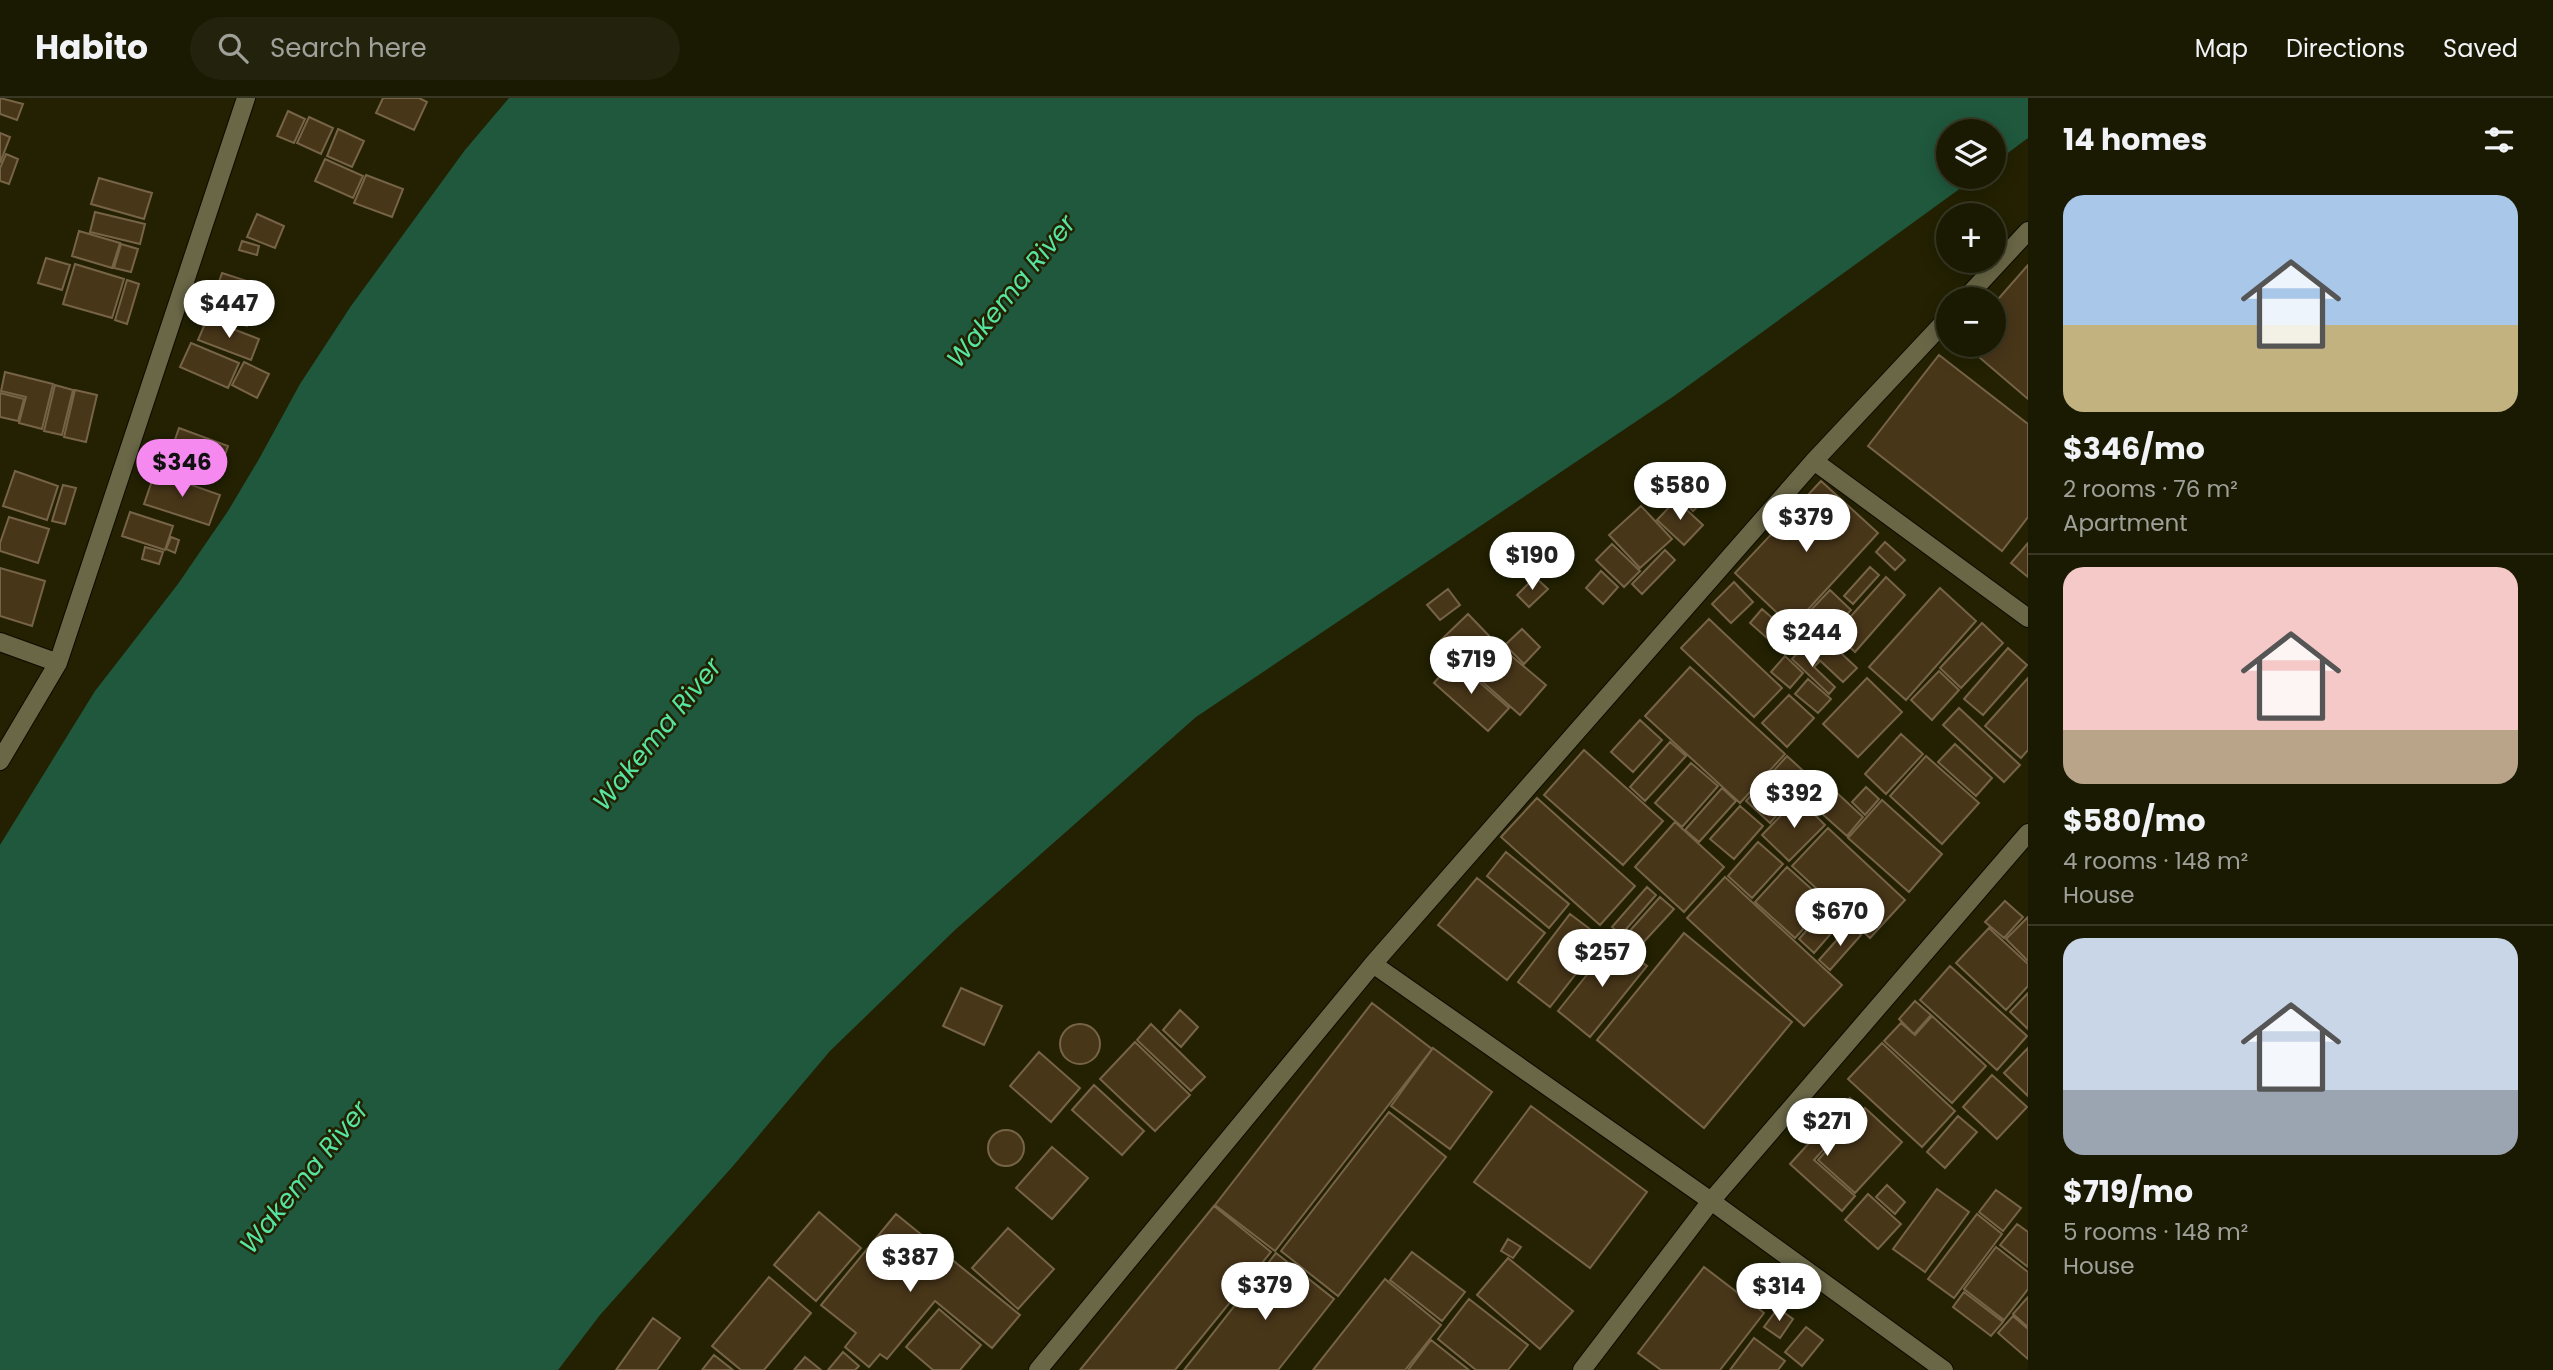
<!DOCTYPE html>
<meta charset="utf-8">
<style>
body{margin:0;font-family:Poppins,sans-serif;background:#23220c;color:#f1f3f6;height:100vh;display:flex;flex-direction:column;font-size:26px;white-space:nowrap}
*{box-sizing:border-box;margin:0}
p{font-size:23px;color:#9fa099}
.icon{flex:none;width:38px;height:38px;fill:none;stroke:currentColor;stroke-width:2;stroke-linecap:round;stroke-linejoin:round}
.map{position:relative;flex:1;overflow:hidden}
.details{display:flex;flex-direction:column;background:#1a1902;width:525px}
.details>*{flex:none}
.buttons{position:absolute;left:1936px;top:21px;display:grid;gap:14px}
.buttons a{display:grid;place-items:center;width:70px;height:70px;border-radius:50%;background:#1a1902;box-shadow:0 4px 18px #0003,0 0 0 2px #383824;font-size:35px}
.price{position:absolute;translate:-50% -60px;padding:0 16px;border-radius:24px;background:#fff;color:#222;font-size:23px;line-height:46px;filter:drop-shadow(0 2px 4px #0008)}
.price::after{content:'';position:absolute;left:50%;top:42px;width:21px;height:16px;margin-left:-10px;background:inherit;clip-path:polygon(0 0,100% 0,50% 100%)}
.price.selected{background:#f589ef;color:#111}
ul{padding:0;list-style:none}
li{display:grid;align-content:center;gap:14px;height:371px;padding:0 35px}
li+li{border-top:2px solid #383824}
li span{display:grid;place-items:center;height:217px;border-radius:21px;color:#555}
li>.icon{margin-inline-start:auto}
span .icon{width:126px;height:126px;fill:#fffc;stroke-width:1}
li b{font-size:30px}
h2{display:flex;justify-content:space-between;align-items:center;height:84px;padding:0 35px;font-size:30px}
header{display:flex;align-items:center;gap:42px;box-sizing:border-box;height:98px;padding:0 35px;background:#1a1902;border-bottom:2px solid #383824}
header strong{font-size:33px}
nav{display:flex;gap:38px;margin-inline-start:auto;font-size:24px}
.search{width:490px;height:63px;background:#23220c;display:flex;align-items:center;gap:18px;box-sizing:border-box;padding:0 24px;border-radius:38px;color:#9fa099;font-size:26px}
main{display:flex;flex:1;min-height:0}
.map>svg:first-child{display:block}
.water{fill:#1f583d}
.building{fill:#483619;stroke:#776447;stroke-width:2}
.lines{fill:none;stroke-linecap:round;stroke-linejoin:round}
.minor-casing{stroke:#0d0a00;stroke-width:20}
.minor{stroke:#696746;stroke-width:18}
.labels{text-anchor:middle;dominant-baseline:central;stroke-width:5;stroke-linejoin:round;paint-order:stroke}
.water-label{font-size:26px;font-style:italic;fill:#55e4a1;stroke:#232102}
</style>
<header>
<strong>Habito</strong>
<div class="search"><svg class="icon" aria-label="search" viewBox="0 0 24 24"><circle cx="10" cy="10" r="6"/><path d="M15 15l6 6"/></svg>Search here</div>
<nav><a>Map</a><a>Directions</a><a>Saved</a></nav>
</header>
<main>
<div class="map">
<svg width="2028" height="1272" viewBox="0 0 2028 1272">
<rect width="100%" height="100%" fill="#232102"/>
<path class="water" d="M509 0H2028V40L1993 66V33H1948V79H1976L1674 298 1196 619 956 831 830 953 733 1068 600 1217 558 1272H0V747L95 593 178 486 228 413 259 361 300 286 351 208 465 52Z"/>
<path class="building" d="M0 0 23 6 17 22 0 16Z
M383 0H419L427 4 414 32 376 15Z
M288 13 305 21 294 45 277 38Z
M309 19 333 30 321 56 297 45Z
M338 31 364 43 352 69 327 58Z
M0 35 10 39 0 65Z
M6 56 18 61 9 86 0 83V70Z
M325 61 363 78 353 100 315 83Z
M366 77 403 91 392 119 354 105Z
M99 80 152 95 144 121 91 106Z
M95 114 145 126 140 146 90 134Z
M257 116 284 128 275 150 247 139Z
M79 133 120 145 112 170 72 158Z
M242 143 259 148 257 157 239 152Z
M121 146 138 151 131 174 114 170Z
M46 160 70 167 62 192 38 185Z
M75 166 124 181 112 220 63 206Z
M2028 167V301L1965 247H1993V207Z
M222 175 259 187 247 228 208 216Z
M127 182 139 186 127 226 115 222Z
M207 221 259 241 251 262 198 242Z
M191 245 239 265 228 290 180 269Z
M1939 257 2028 326V419L2002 453 1868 348Z
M244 264 269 276 257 300 232 287Z
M5 274 53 286 42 331 19 325 26 299 1 293Z
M55 287 73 292 62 337 44 333Z
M75 292 97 297 86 344 64 339Z
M0 295 24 301 18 323 0 319Z
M179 330 228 348 217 380 168 362Z
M15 373 58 388 47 422 3 408Z
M155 374 220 397 209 427 144 406Z
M1821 383 1878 435 1792 529 1735 475Z
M1692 384 1707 400 1693 413 1678 398Z
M63 387 76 390 65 426 52 423Z
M1676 402 1703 427 1684 447 1657 422Z
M1641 408 1672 441 1640 470 1609 437Z
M130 414 173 428 165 452 122 438Z
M9 419 49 431 38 465 0 453V445Z
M171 439 179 442 175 455 166 451Z
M1885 444 1905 462 1895 472 1876 454Z
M2028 445V479L2011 465Z
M1612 446 1640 473 1624 489 1596 462Z
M145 449 163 454 159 466 142 461Z
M1665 452 1675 462 1642 496 1632 486Z
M1870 469 1879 477 1853 506 1844 498Z
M0 470 45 483 32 528 0 518Z
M1601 473 1618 489 1603 506 1586 490Z
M1535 479 1548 491 1529 509 1517 497Z
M1886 479 1905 497 1855 554 1835 536Z
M1734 484 1753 504 1731 525 1712 506Z
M1940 490 1976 523 1906 602 1869 569Z
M1448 491 1460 507 1440 522 1427 507Z
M1830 492 1851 512 1832 533 1810 513Z
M1762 511 1797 542 1784 555 1750 525Z
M1468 516 1495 544 1469 570 1441 542Z
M1806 518 1825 536 1813 549 1794 531Z
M1709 521 1782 590 1754 619 1681 550Z
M1982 525 2003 545 1961 590 1940 570Z
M1522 531 1540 549 1524 566 1505 547Z
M1827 542 1857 570 1843 584 1813 556Z
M1803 549 1819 564 1814 569 1835 589 1829 596 1792 561Z
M1502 550 1546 587 1520 617 1477 579Z
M2008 550 2027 567 1983 617 1964 601Z
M1785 558 1803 575 1790 590 1771 574Z
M1454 562 1509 610 1488 633 1434 585Z
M1690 569 1785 656 1740 705 1645 618Z
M1939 573 1959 592 1932 622 1911 602Z
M1867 580 1902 614 1858 659 1823 626Z
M2028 580V652L2021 660 1985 628Z
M1808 581 1831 601 1818 615 1795 596Z
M1789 597 1814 620 1787 649 1762 625Z
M1959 610 2020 667 2004 684 1943 627Z
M1640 622 1662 642 1633 674 1611 654Z
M1901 636 1923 656 1886 696 1865 676Z
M1670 644 1686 658 1645 703 1630 689Z
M1955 646 1992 680 1976 698 1938 664Z
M1584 652 1663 723 1623 767 1544 697Z
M1787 658 1810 679 1770 725 1746 703Z
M1926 658 1979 705 1942 746 1890 698Z
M1691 665 1718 688 1682 729 1655 705Z
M1866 689 1879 701 1865 717 1852 704Z
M1722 690 1736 703 1699 744 1685 732Z
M1837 695 1863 719 1847 738 1820 714Z
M1537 700 1635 788 1600 827 1501 739Z
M1798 700 1825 727 1789 763 1762 737Z
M1882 702 1942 756 1909 794 1848 740Z
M1740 708 1763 728 1734 761 1710 741Z
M1675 724 1724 769 1684 814 1635 769Z
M1828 730 1905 802 1870 840 1792 768Z
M1758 744 1783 766 1752 800 1728 778Z
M1506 754 1569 806 1549 830 1487 778Z
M1787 769 1827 805 1795 840 1755 804Z
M1725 779 1842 887 1804 928 1687 820Z
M1477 780 1545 835 1507 882 1438 827Z
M1647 789 1656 797 1621 837 1612 829Z
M1660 799 1674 811 1640 848 1627 836Z
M2005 803 2023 819 2004 840 1985 824Z
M1826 810 1841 824 1814 855 1799 841Z
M1570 816 1603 841 1550 909 1518 884Z
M2028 819V863L2006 841Z
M1850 827 1861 837 1830 872 1819 862Z
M1989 830 2028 866V888L2006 912 1956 865Z
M1684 835 1792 924 1704 1030 1597 942Z
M1614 843 1647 868 1590 939 1558 913Z
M1950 868 2027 938 1997 972 1920 902Z
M961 890 1002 908 984 947 943 928Z
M2028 895V931L2010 914Z
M1915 903 1931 917 1914 936 1899 921Z
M1372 905 1432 951 1275 1153 1215 1107Z
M1180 912 1198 929 1181 949 1163 932Z
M1932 918 1986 968 1952 1005 1884 943 1901 925 1915 937Z
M1060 946a20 20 0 1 1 40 0a20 20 0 1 1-40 0Z
M1151 926 1205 979 1191 993 1137 942Z
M1135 944 1190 997 1155 1033 1100 981Z
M1882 945 1955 1013 1922 1049 1848 981Z
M1433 950 1492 994 1450 1051 1391 1008Z
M2028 950V998L2004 975Z
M1039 954 1080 990 1051 1024 1010 988Z
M1992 977 2027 1009 1997 1041 1963 1009Z
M1094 987 1144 1033 1122 1057 1072 1012Z
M1850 1000 1861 1010 1814 1062 1855 1098 1842 1113 1790 1066Z
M1531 1008 1647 1094 1590 1170 1474 1084Z
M1865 1010 1902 1044 1855 1095 1818 1062Z
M1389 1014 1446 1059 1338 1198 1281 1153Z
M1958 1018 1977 1034 1945 1070 1927 1054Z
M988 1050a18 18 0 1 1 36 0a18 18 0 1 1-36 0Z
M1052 1049 1088 1080 1052 1121 1016 1090Z
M1887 1087 1905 1104 1895 1116 1876 1099Z
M1937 1091 1969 1114 1925 1174 1893 1151Z
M1996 1092 2021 1110 2003 1133 1979 1114Z
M1868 1096 1901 1126 1878 1151 1845 1122Z
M1214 1108 1271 1154 1175 1272H1080Z
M819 1114 861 1150 816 1203 774 1167Z
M896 1116 1020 1217 992 1250 935 1203 887 1261 880 1256 869 1269 845 1249 856 1235 821 1207Z
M1977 1116 2002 1136 1954 1200 1928 1181Z
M2017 1126 2028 1134V1169L2000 1147Z
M1008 1130 1054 1171 1018 1211 972 1170Z
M1508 1141 1521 1149 1513 1160 1501 1153Z
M1996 1149 2028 1174V1191L2004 1222 1964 1191Z
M1412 1154 1465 1194 1442 1223 1390 1182Z
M1276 1155 1334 1201 1278 1272H1184Z
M1508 1160 1573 1213 1540 1251 1477 1197Z
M1704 1169 1764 1215 1720 1272H1661L1638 1255Z
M769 1179 811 1215 764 1272H741L712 1248Z
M1385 1181 1441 1227 1405 1272H1313Z
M1964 1194 2003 1224 1991 1238 1953 1209Z
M2028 1199V1229L2013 1216Z
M1469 1201 1528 1247 1508 1272H1476L1438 1241Z
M1778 1210 1793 1221 1780 1240 1764 1229Z
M939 1211 981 1247 960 1272H933L906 1249Z
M2013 1218 2028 1231V1261L1998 1235Z
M653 1220 680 1240 657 1272H616Z
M1806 1229 1823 1242 1802 1268 1785 1254Z
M1754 1240 1785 1263 1778 1272H1730Z
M1431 1242 1469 1272H1408Z
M843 1254 859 1268 855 1272H828Z
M714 1257 733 1272H702Z
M805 1259 821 1272H794Z"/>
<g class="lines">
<defs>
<path id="minor" d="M1965 201 2028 133
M1814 363 2028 520
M0 544 58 565
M0 663 58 565 246 0
M1373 866 1711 1103 1944 1272
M1038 1272 1373 866 1814 363 1948 220
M1582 1272 1711 1103 2028 735"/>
</defs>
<use href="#minor" class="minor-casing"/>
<use href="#minor" class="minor"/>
</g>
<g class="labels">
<g class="water-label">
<text transform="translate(1011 193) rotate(-51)">Wakema River</text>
<text transform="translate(657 636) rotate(-51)">Wakema River</text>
<text transform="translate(304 1079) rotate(-51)">Wakema River</text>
</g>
</g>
</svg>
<div class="buttons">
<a><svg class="icon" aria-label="layers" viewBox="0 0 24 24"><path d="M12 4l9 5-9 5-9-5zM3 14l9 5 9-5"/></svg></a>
<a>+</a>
<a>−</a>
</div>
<b class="price" style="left:229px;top:242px">$447</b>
<b class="price selected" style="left:182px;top:401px">$346</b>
<b class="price" style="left:1680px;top:424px">$580</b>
<b class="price" style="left:1806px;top:456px">$379</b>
<b class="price" style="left:1532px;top:494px">$190</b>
<b class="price" style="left:1812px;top:571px">$244</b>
<b class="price" style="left:1471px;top:598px">$719</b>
<b class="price" style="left:1794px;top:732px">$392</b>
<b class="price" style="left:1840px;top:850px">$670</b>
<b class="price" style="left:1602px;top:891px">$257</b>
<b class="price" style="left:1827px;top:1060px">$271</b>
<b class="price" style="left:910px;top:1196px">$387</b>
<b class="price" style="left:1265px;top:1224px">$379</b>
<b class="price" style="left:1779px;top:1225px">$314</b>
</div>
<section class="details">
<h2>14 homes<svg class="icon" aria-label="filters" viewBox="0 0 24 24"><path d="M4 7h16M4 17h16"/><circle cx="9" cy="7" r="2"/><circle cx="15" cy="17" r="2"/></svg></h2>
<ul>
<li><span style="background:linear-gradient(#a9c7e8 60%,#c2b280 0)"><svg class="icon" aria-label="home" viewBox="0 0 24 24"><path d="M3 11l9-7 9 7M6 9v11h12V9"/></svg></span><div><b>$346/mo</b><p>2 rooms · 76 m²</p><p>Apartment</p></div></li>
<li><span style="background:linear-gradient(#f6c9c9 75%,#b9a48a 0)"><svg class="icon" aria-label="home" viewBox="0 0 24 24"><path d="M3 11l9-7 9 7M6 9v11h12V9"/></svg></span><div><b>$580/mo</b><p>4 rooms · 148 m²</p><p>House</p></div></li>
<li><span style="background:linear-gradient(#c9d6e8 70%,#9aa5b1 0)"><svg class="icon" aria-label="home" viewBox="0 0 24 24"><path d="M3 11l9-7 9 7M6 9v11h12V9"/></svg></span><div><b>$719/mo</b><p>5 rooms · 148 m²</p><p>House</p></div></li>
</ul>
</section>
</main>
